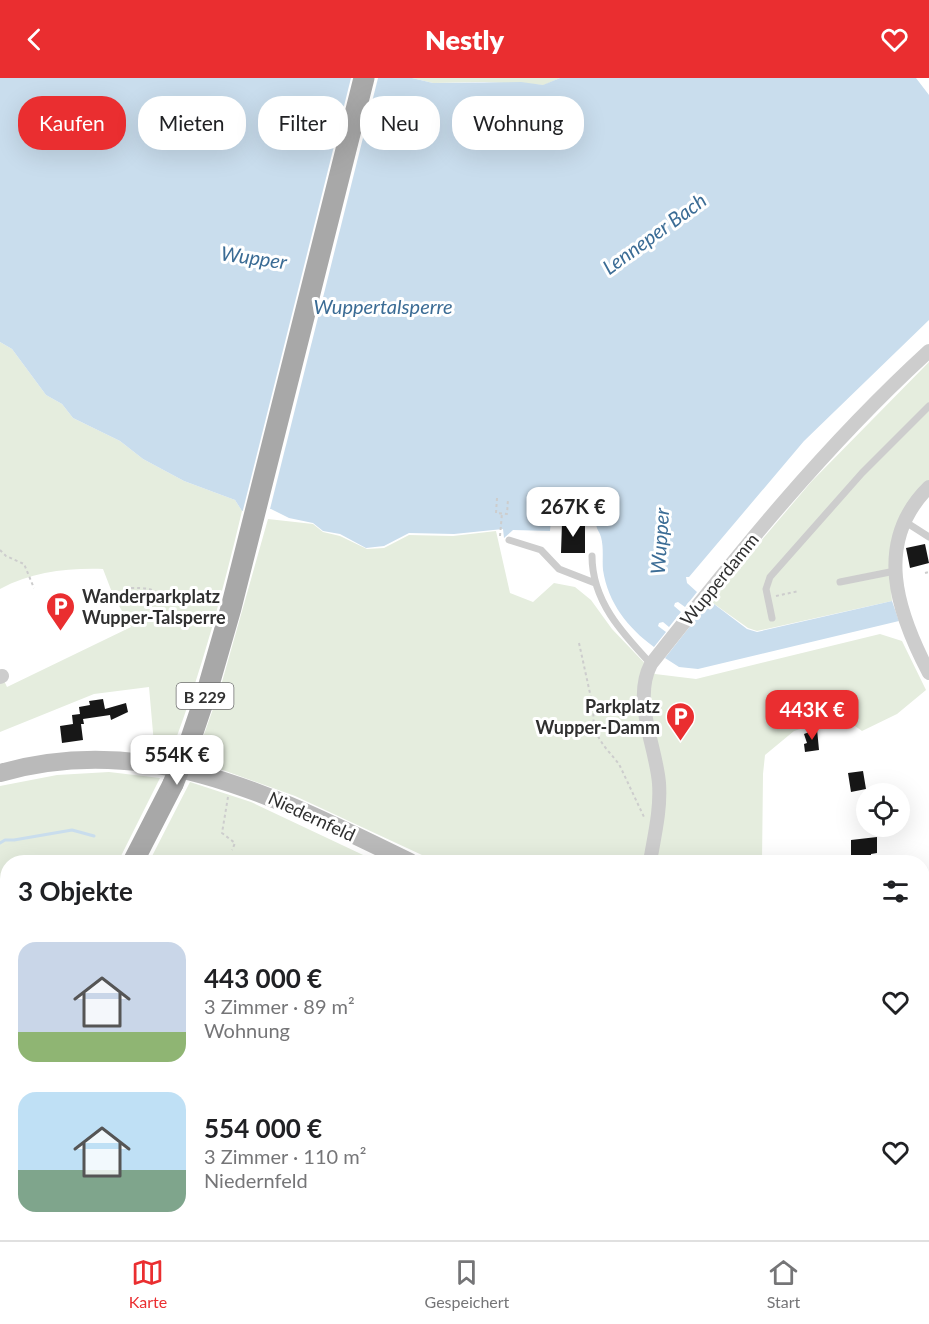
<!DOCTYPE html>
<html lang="de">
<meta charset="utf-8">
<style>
body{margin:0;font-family:Lato,sans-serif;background:#f2f2f2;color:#202124;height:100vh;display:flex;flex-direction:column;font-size:22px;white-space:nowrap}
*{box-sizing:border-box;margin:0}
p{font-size:20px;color:#757577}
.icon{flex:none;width:33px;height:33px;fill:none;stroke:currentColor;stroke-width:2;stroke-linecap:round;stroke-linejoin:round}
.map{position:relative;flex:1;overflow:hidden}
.sheet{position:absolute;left:0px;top:777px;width:930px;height:386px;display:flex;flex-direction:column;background:#fff;border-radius:24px 24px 0 0;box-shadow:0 6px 24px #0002}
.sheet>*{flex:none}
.banner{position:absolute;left:18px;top:18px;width:600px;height:54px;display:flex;gap:12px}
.buttons{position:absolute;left:856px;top:705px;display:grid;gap:12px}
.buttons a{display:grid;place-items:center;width:54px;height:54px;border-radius:50%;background:#fff;box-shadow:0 6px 24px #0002;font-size:30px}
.price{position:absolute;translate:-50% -51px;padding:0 14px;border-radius:12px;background:#fff;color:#222;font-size:20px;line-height:39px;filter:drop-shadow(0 2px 3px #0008)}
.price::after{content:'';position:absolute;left:50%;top:36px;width:18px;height:14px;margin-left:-9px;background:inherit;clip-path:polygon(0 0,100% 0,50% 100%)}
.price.on{background:#ea2e30;color:#fff}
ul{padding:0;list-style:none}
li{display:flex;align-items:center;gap:18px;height:150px;padding:0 18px}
li span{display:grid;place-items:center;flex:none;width:168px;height:120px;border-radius:18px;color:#555}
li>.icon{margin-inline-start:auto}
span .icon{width:72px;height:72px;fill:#fffc;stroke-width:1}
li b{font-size:26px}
h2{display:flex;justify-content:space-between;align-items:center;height:72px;padding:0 18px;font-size:26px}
.tag{padding:0 21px;border-radius:24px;background:#fff;box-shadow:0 6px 24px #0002;font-size:21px;line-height:54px}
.tag.on{background:#ea2e30;color:#fff}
header{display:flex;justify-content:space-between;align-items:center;height:78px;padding:0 18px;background:#ea2e30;color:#fff;font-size:27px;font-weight:800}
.tab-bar{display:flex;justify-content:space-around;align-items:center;height:84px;border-top:2px solid #e0e0e0;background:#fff;font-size:16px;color:#757577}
.tab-bar a{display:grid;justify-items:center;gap:3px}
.tab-bar .on{color:#ea2e30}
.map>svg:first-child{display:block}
.green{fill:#e5edde}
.water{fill:#c9dded}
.pier{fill:#fff}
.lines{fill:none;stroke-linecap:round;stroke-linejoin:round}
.stream{stroke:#c9dded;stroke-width:3}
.building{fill:#171717}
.path{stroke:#cdcdcd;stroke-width:2;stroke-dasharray:3 3;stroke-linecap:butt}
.lane{stroke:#cdcdcd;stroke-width:7}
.street{stroke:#cdcdcd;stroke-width:14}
.secondary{stroke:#bababa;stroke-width:18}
.primary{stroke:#a8a8a8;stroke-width:21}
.primary-bridge{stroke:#a8a8a8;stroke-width:21}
.labels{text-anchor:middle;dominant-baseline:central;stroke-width:6;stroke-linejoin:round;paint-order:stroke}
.shield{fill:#fff;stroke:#6e6e6e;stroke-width:1.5}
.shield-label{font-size:16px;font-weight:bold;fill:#303030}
.street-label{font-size:18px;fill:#303030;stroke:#fff}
.poi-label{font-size:18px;font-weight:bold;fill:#303030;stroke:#fff;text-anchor:start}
.water-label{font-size:20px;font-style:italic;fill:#3b6c95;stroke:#fff}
</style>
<header><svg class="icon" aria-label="back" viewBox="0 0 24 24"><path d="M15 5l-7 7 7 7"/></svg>Nestly<svg class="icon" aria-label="heart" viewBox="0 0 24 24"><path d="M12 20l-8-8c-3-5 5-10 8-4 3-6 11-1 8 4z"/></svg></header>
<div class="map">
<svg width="929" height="1162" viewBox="0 0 929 1162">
<rect width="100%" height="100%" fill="#fff"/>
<path class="green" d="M412 0H560L544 7 483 4 433 5Z
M0 264 12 271 46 317 62 326 73 340 120 363 143 381 184 403 235 422 242 433C223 513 202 592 173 669L154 666 149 609 94 616 0 654V594L7 609 131 549 113 517 103 491C66 490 32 494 0 511Z
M929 284V404L895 455 889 486 892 523 757 553 748 550 710 523 811 404Z
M268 441 313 446 323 454 340 458 367 471 384 470 409 457 453 458 496 453 510 515 533 524 554 505 575 509 591 522 612 551 655 596 696 601 880 556 902 563 926 612 897 636 862 653 844 640H834L794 653 765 677 763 696 762 784H437L295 718 195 682 220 611Z
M109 694 160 700 118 784H8L7 926 0 932V708L57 697Z
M190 704 251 724 378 784H149Z
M7 975V1072L0 1066V982Z
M275 1155H402L414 1162H286Z
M410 1155H550L549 1158 551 1155H789L787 1162H422Z"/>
<path class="water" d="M0 0H412L433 5 521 4 543 7 560 0H916L929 17V242L804 363 689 499H686L687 505 697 514 685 529 678 524 675 525 674 528 681 534 669 549 663 544 659 545 658 548 666 554 654 569C628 550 608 525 603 492 602 482 604 470 601 459 599 452 596 452 596 443L562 444 561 442H551L550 453 513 452 504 460 503 451 454 456 409 455 384 468 366 470 340 456 323 453 313 445 289 440 271 431 242 433 235 422 184 403 143 381 120 363 73 340 62 326 46 317 12 271 0 264Z
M710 523 747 551 757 554 892 523 899 543 698 591 679 589 665 580Z"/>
<path class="pier" d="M351 0H378L269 435 242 436Z"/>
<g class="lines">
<path class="stream" d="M0 765 5 762H14L72 752 94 758
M922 1109 929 1115
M922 1137 929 1132
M890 1162 899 1155"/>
</g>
<path class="building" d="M562 445H585V475H561Z
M925 466 929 485 910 490 906 470Z
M103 621 105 631 126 625 128 634 111 642 110 637 83 641 84 646H81L83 662 62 665 60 648 73 646 72 637 80 636 79 629 90 627 89 623Z
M817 651 819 672 805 674 804 666 807 665 804 656Z
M863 693 866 711 851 714 848 695Z
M877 759V775L871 776V784L851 783V762Z"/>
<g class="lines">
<path class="path" d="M497 420 496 435 507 436 508 421
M500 458 502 435
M0 472 6 478 24 486 34 510
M925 495 929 494
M131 510C156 509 165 514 156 539
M776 518 799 513
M579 565 593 629 594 652 604 668 619 686 644 739
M228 719 222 755 235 765 232 772
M640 1162 643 1155"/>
<path class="lane" d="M904 443 929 459
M509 462 541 472 559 491 595 505
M592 478C592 523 622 555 651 586
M840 504 895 493
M772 540 766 511 770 499 862 395 929 328
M922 1020 929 1022"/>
<path class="street" d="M929 409C873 464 897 534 929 595
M0 599 2 598
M650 784C654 759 661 732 659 705 656 668 632 622 651 586 738 476 825 368 929 273
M0 1071 8 1077
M77 1155 102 1162
M794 1162 796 1155
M806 1162 812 1155"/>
<path class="secondary" d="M0 695C150 652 278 720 410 784
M922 866 929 861"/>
<path class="primary" d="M188 669 208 610 231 530 364 0
M133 784 173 706
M0 951 8 943"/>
<path class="primary-bridge" d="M173 706 188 669"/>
</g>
<defs>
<symbol id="parking-pin" viewBox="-11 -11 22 30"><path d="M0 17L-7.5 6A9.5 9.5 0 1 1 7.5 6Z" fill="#ea2e30" stroke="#fff"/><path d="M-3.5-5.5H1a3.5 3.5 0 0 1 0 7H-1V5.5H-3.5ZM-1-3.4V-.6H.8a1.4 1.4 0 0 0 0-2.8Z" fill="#fff"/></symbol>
</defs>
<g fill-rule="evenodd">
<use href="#parking-pin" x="44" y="512" width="33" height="45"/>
<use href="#parking-pin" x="664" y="622" width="33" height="45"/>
</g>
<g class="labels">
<rect class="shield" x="176.5" y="605" width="57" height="26" rx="4.5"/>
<g class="shield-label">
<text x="205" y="618">B 229</text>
</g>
<g class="street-label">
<text transform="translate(719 501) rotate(-51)">Wupperdamm</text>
<text transform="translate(312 738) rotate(25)">Niedernfeld</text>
</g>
<g class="poi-label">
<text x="82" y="518">Wanderparkplatz<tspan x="82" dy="21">Wupper-Talsperre</tspan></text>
<text x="660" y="628" text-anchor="end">Parkplatz<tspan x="660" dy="21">Wupper-Damm</tspan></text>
</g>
<g class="water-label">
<text transform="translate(654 155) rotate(-36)">Lenneper Bach</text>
<text transform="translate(254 179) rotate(8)">Wupper</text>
<text x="383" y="228">Wuppertalsperre</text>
<text transform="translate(659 463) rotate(-86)">Wupper</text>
</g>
</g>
</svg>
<div class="buttons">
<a><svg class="icon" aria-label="locate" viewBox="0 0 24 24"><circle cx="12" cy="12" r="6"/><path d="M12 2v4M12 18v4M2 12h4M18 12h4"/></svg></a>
</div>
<b class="price" style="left:573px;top:460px">267K €</b>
<b class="price on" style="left:812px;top:663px">443K €</b>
<b class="price" style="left:177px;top:708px">554K €</b>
<div class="banner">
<a class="tag on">Kaufen</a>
<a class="tag">Mieten</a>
<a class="tag">Filter</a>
<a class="tag">Neu</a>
<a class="tag">Wohnung</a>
</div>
<section class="sheet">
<h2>3 Objekte<svg class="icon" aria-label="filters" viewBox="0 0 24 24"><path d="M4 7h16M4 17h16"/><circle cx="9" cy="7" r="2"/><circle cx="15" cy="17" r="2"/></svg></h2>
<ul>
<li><span style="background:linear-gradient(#c9d6e8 75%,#8fb573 0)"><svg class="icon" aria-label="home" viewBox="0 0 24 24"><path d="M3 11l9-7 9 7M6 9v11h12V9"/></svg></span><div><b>443 000 €</b><p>3 Zimmer · 89 m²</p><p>Wohnung</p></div><svg class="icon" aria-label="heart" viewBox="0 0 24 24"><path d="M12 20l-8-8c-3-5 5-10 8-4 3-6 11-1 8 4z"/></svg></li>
<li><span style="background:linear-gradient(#bfe0f5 65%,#7fa58c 0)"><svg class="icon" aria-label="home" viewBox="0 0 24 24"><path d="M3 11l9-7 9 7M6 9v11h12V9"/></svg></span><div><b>554 000 €</b><p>3 Zimmer · 110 m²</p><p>Niedernfeld</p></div><svg class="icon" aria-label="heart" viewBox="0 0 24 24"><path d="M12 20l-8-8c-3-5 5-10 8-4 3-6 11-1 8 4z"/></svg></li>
</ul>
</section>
</div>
<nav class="tab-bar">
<a class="on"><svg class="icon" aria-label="map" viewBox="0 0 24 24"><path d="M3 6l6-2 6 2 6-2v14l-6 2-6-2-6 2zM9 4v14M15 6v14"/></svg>Karte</a>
<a><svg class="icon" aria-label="saved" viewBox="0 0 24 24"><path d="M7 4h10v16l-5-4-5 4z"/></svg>Gespeichert</a>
<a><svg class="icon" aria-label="home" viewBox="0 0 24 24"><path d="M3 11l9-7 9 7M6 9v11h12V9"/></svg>Start</a>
</nav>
